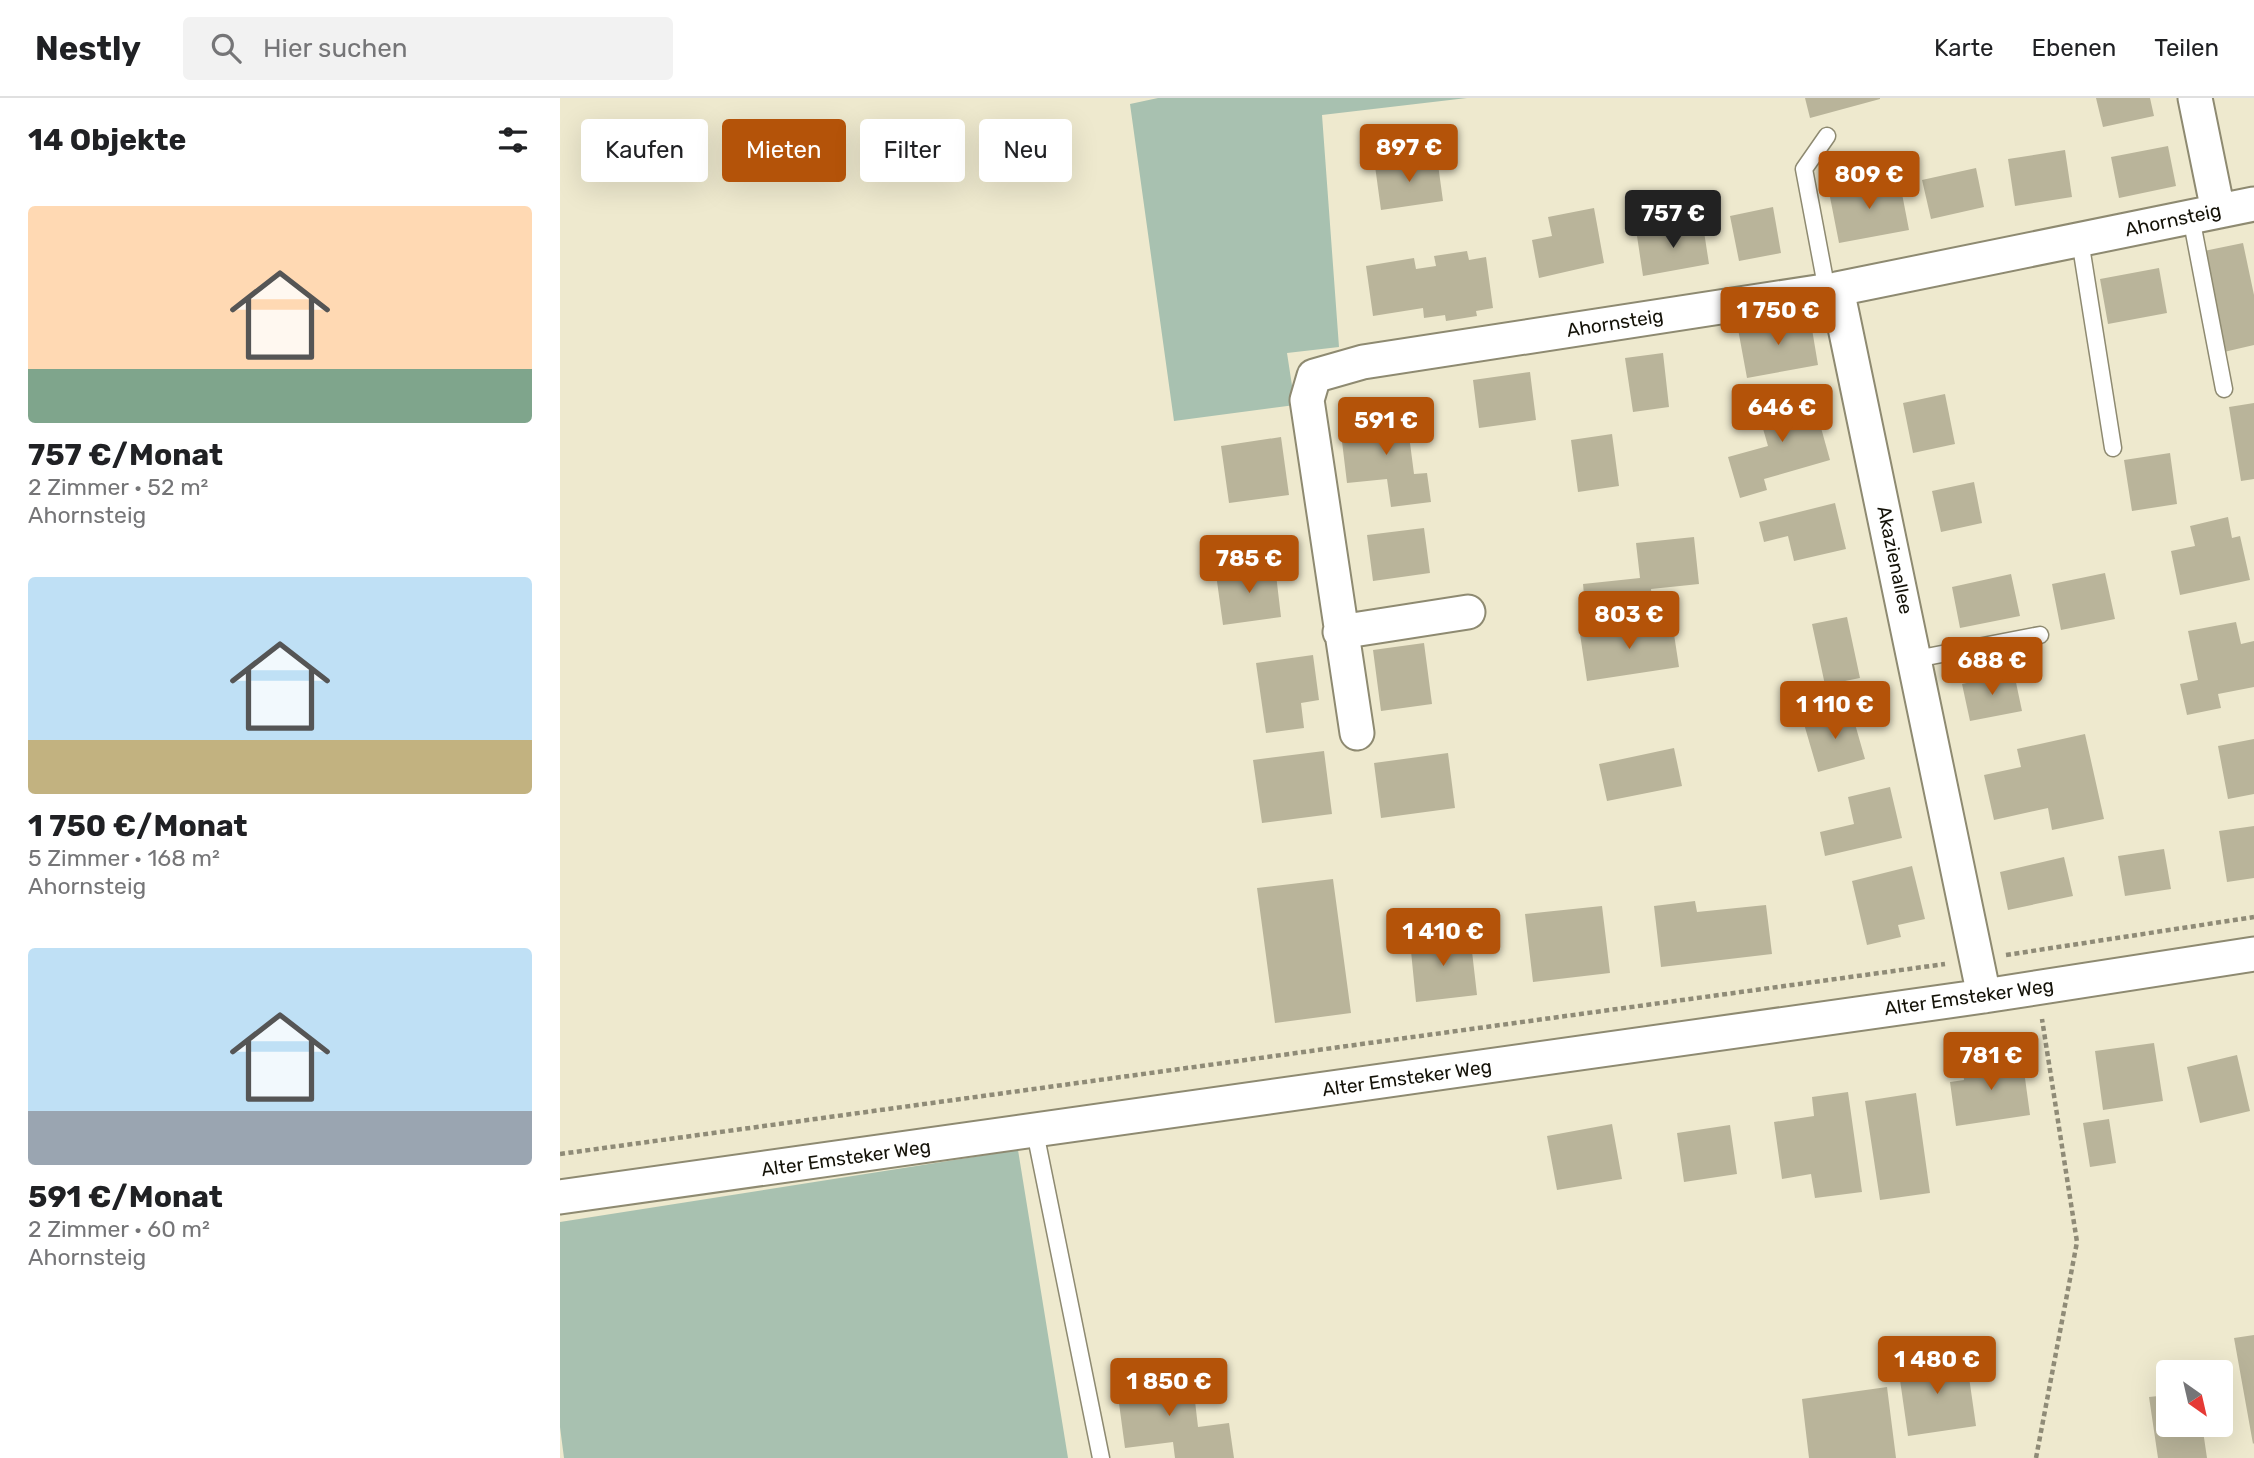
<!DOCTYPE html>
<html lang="de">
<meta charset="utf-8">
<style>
body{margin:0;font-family:Rubik,sans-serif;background:#f2f2f2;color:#202124;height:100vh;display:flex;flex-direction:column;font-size:26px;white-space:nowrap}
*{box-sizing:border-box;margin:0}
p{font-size:23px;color:#757577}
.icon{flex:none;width:38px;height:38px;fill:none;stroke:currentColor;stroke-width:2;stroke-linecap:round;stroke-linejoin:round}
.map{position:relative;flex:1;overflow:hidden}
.panel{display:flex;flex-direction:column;background:#fff;width:560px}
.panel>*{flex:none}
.hud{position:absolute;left:21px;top:21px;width:665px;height:63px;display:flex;gap:14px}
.needle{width:46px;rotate:146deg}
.fabs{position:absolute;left:1596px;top:1262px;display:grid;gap:14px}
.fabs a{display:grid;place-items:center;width:77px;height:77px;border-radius:7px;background:#fff;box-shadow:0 7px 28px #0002;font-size:35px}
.price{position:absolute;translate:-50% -60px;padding:0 16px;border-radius:7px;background:#b45309;color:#fff;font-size:23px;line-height:46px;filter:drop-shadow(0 2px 4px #0008)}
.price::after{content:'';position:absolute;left:50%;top:42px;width:21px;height:16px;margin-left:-10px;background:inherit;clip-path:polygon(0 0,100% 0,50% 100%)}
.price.on{background:#222;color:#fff}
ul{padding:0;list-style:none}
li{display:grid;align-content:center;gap:14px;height:371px;padding:0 28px}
li span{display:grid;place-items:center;height:217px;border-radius:7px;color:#555}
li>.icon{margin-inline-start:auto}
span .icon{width:126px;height:126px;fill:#fffc;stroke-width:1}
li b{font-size:30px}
h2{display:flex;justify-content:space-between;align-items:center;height:84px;padding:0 28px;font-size:30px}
.chip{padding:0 24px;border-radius:7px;background:#fff;box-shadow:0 7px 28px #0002;font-size:24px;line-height:63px}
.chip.on{background:#b45309;color:#fff}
header{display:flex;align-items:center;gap:42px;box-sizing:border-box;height:98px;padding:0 35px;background:#fff;border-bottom:2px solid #e0e0e0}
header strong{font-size:33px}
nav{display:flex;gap:38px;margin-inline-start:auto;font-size:24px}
.search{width:490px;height:63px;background:#f2f2f2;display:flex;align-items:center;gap:18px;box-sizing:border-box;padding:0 24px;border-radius:7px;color:#757577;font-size:26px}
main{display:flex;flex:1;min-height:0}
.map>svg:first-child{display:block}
.green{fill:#a8c1b0}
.building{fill:#b9b49a}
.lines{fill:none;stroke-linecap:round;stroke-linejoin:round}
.lane-casing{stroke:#8e8a71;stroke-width:19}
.street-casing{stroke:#8e8a71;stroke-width:37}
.path{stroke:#8f8b77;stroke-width:4.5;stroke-dasharray:5 3.5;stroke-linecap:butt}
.lane{stroke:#fff;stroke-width:16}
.street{stroke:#fff;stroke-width:33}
.labels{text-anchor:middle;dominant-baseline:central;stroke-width:7;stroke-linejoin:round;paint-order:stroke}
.street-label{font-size:19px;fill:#141208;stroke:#fff}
</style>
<header>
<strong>Nestly</strong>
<div class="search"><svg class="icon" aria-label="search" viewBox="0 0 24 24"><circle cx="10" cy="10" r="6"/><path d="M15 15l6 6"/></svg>Hier suchen</div>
<nav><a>Karte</a><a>Ebenen</a><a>Teilen</a></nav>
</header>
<main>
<section class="panel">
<h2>14 Objekte<svg class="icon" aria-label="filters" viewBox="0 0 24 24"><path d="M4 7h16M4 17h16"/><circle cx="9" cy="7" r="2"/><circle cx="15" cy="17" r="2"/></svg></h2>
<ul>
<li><span style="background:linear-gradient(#ffd9b3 75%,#7fa58c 0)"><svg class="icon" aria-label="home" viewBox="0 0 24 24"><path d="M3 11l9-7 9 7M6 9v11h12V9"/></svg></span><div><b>757 €/Monat</b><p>2 Zimmer · 52 m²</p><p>Ahornsteig</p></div></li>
<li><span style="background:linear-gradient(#bfe0f5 75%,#c2b280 0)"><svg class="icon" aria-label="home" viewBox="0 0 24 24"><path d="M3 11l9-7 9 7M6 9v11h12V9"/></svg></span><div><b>1 750 €/Monat</b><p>5 Zimmer · 168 m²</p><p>Ahornsteig</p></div></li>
<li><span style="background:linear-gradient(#bfe0f5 75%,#9aa5b1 0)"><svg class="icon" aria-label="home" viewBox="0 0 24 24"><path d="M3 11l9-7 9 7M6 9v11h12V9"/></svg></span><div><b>591 €/Monat</b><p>2 Zimmer · 60 m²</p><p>Ahornsteig</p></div></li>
</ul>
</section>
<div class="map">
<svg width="1694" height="1360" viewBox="0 0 1694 1360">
<rect width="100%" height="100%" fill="#eee9ce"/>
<path class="green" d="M598 0H907L762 17 779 249 727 255 735 307 614 323 570 6Z
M458 1052 508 1360H4L0 1329V1124Z"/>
<path class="building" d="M1245 0H1320V1L1250 20Z
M1536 0H1590L1594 18 1543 29Z
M1608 48 1616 88 1559 100 1551 59Z
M1505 52 1512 99 1455 108 1448 61Z
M877 59 883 103 821 112 815 68Z
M1416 70 1424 109 1371 121 1362 82Z
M1339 80 1349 132 1279 145 1269 94Z
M1213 109 1221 155 1179 163 1170 118Z
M1034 110 1044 165 979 180 972 142 992 138 988 119Z
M1143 127 1149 166 1083 178 1077 138Z
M1683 145 1694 197V247L1664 254 1644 153Z
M907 153 909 162 926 159 933 210 916 213 917 218 886 223 885 217 864 220 863 210 813 218 806 168 854 160 856 171 876 168 874 158Z
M1599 170 1607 215 1548 226 1540 181Z
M1250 219 1258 267 1187 280 1178 231Z
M1103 255 1109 309 1073 314 1065 260Z
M970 274 976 322 919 330 913 282Z
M1251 294 1270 362 1204 381 1207 392 1180 400 1168 359 1208 348 1197 310Z
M1385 296 1395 346 1353 355 1343 305Z
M1694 305V381L1681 383 1669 309Z
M861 316 864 343 850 345 854 376 867 375 871 404 831 409 827 381 787 385 780 327Z
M1052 336 1059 388 1018 394 1011 342Z
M721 339 729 397 669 405 661 348Z
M1610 355 1617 406 1572 413 1564 362Z
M1414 384 1422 425 1381 434 1372 393Z
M1275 405 1286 451 1234 463 1228 438 1204 444 1199 424Z
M1668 419 1672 440 1680 438 1690 482 1620 497 1611 453 1635 448 1630 428Z
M864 430 870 475 813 483 807 437Z
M1134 439 1139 486 1091 491 1093 512 1026 519 1023 486 1080 480 1076 445Z
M715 468 721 519 663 527 656 476Z
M1545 475 1555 521 1501 532 1492 486Z
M1451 476 1460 518 1400 530 1392 489Z
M1287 519 1300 580 1265 587 1252 526Z
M1112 523 1119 569 1027 583 1020 536Z
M1676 524 1681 546 1694 543V589L1658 596 1661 610 1627 617 1620 586 1638 582 1628 533Z
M864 545 872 606 821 613 813 552Z
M753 557 759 602 741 605 744 630 706 635 696 565Z
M1454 575 1462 613 1410 623 1402 586Z
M1291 612 1305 661 1258 674 1244 626Z
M1525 636 1544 721 1492 732 1488 710 1434 722 1424 677 1461 669 1457 651Z
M1694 641V696L1668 701 1658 648Z
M1114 650 1122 688 1047 703 1039 666Z
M764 653 772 716 702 725 693 662Z
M888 655 895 710 821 720 814 665Z
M1330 689 1342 740 1265 758 1260 734 1294 726 1288 699Z
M1694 728V780L1667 784 1659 733Z
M1604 751 1611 791 1565 798 1558 758Z
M1504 759 1513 798 1448 812 1440 774Z
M1352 768 1365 821 1338 827 1341 839 1307 847 1292 783Z
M773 781 791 915 715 925 697 790Z
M1135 803 1137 814 1206 807 1212 856 1101 869 1094 808Z
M1042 808 1050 875 973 884 965 816Z
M910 836 917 897 856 904 850 843Z
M1594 945 1603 1003 1543 1012 1535 953Z
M1677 957 1690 1013 1640 1025 1627 969Z
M1462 958 1470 1017 1396 1028 1390 984 1404 982 1402 966Z
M1288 994 1302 1094 1255 1100 1251 1076 1222 1081 1214 1024 1254 1018 1252 999Z
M1356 995 1370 1095 1320 1102 1305 1003Z
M1549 1021 1556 1065 1530 1069 1523 1025Z
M1052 1026 1062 1081 997 1092 987 1038Z
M1170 1027 1177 1076 1124 1084 1117 1035Z
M1694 1237V1345L1693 1346 1674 1240Z
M1406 1258 1416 1328 1348 1338 1338 1268Z
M632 1277 638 1329 669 1325 674 1360H615L613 1344 565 1350 556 1283Z
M1327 1289 1336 1360H1249L1242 1301Z
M1608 1297V1326H1642L1647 1360H1598L1589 1299Z"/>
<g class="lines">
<defs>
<path id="lane" d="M1267 38 1244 71 1267 193
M1631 119 1664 291
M1520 142 1553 350
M1356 561 1480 537
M475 1034 541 1360"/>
<path id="street" d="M1635 0 1658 113
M1277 191 1424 898
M780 534 908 514
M797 635 747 302 754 278 803 264 1277 191 1694 106
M0 1099 1424 898 1694 856"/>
</defs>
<use href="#lane" class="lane-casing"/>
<use href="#street" class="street-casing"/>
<path class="path" d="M1446 857 1694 819
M0 1056 1385 866
M1476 1360 1517 1144 1482 921"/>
<use href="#lane" class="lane"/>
<use href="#street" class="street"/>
</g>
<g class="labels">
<g class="street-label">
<text transform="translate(1613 122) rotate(-12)">Ahornsteig</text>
<text transform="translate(1055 225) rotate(-9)">Ahornsteig</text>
<text transform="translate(1335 462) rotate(78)">Akazienallee</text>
<text transform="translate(1409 899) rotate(-8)">Alter Emsteker Weg</text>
<text transform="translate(847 980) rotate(-8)">Alter Emsteker Weg</text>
<text transform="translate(286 1060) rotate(-8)">Alter Emsteker Weg</text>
</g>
</g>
</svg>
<div class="fabs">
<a><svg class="needle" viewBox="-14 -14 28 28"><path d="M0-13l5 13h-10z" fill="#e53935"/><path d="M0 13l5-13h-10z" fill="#757577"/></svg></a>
</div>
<b class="price" style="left:849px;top:86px">897 €</b>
<b class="price" style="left:1309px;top:113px">809 €</b>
<b class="price on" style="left:1113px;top:152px">757 €</b>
<b class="price" style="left:1218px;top:249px">1 750 €</b>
<b class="price" style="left:1222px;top:346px">646 €</b>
<b class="price" style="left:826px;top:359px">591 €</b>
<b class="price" style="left:689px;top:497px">785 €</b>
<b class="price" style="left:1069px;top:553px">803 €</b>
<b class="price" style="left:1432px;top:599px">688 €</b>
<b class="price" style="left:1275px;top:643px">1 110 €</b>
<b class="price" style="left:883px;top:870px">1 410 €</b>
<b class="price" style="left:1431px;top:994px">781 €</b>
<b class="price" style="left:1377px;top:1298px">1 480 €</b>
<b class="price" style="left:609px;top:1320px">1 850 €</b>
<div class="hud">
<a class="chip">Kaufen</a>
<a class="chip on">Mieten</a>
<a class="chip">Filter</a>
<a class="chip">Neu</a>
</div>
</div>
</main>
